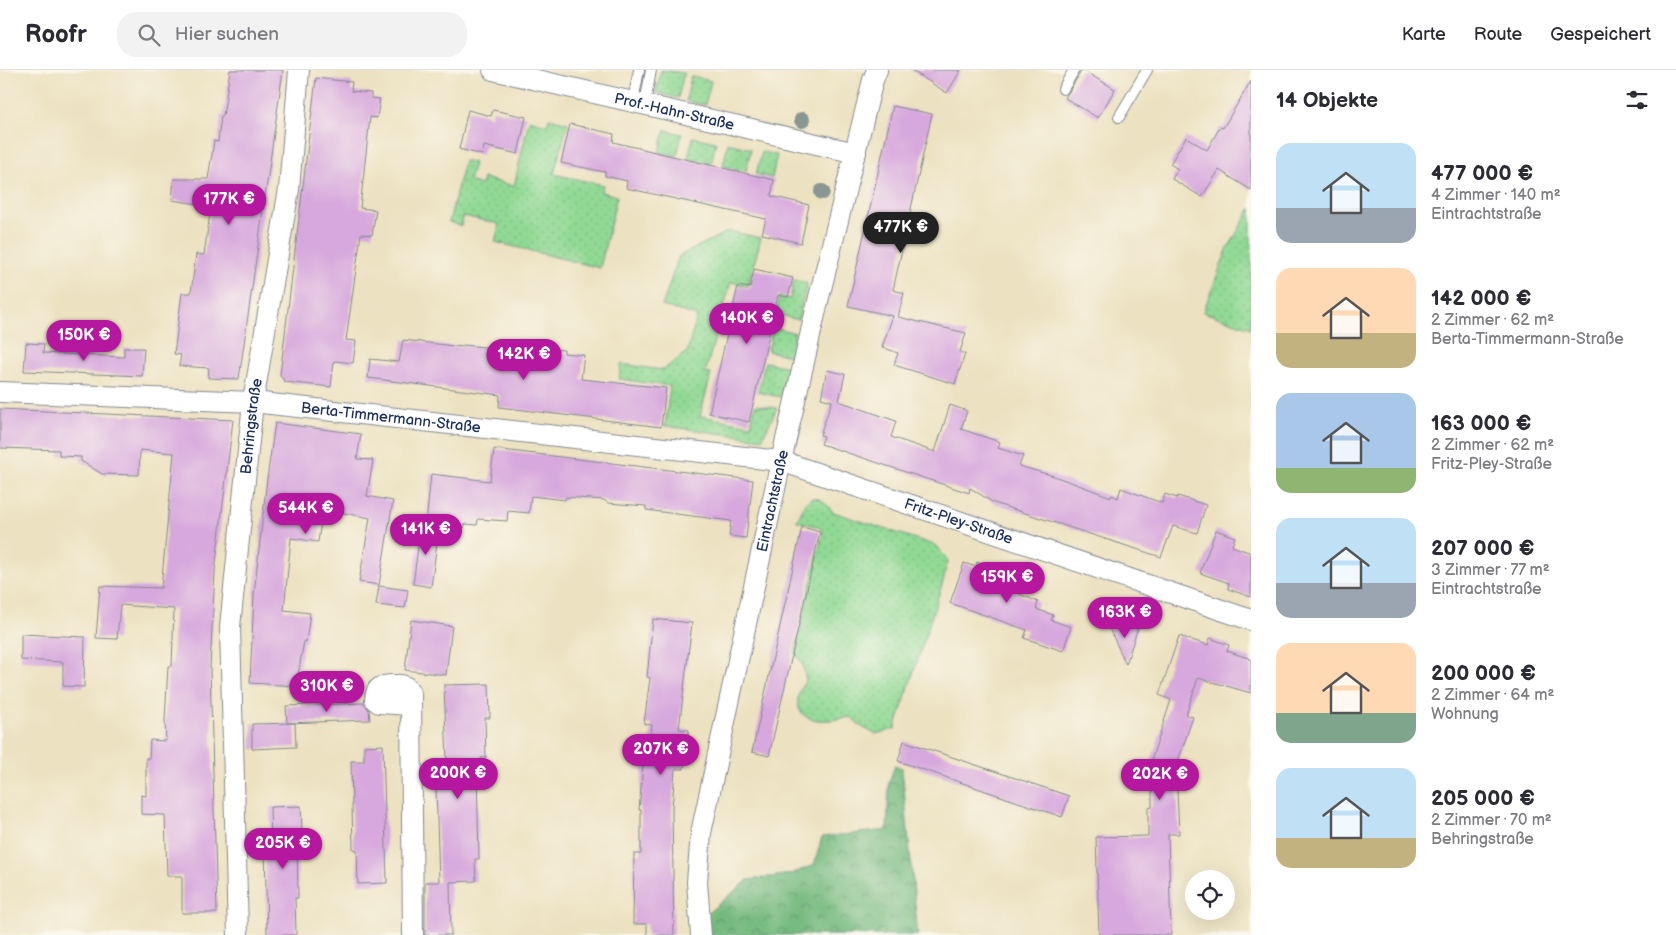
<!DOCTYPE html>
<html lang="de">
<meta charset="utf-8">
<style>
body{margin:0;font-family:"Balsamiq Sans",sans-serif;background:#f2f2f3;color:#2b2b33;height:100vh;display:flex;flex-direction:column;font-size:19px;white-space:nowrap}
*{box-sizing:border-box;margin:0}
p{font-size:16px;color:#7c7c81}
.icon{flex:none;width:28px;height:28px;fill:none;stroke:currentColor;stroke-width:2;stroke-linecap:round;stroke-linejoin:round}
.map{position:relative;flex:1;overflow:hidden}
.side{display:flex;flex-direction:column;background:#fff;width:425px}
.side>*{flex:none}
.controls{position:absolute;left:1185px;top:800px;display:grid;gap:10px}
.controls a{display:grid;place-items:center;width:50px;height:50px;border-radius:50%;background:#fff;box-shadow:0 5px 20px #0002;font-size:25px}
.price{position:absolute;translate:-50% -42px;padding:0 11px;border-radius:18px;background:#b5179e;color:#fff;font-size:16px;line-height:32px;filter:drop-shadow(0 1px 2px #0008)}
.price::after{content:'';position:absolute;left:50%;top:30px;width:15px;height:11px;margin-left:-8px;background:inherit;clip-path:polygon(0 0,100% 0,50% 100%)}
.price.active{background:#222;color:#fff}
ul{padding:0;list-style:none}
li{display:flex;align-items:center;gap:15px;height:125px;padding:0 25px}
li span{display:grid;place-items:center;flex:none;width:140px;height:100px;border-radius:15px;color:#555}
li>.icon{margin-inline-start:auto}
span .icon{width:60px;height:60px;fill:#fffc;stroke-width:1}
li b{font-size:21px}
h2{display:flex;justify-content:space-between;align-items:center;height:60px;padding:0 25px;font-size:21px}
header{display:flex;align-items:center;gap:30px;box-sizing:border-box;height:70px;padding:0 25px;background:#fff;border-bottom:1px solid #e1e1e2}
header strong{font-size:24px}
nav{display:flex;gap:28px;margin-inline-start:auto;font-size:18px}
.search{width:350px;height:45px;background:#f2f2f3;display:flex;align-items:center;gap:12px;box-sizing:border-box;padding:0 18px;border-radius:20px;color:#7c7c81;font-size:19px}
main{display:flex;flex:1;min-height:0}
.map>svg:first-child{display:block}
.green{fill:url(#green-dots);stroke:#568479}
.forest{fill:url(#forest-crowns);stroke:#48746e}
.building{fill:#d7a8dd}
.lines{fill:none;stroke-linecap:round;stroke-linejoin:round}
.service-casing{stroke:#84888f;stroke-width:12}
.minor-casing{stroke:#84888f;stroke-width:22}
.service{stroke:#fff;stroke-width:10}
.minor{stroke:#fff;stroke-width:20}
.tree{fill:#899792}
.labels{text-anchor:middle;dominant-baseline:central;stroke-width:4;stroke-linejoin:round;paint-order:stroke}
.street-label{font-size:15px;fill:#1b2f5e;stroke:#fbf7ec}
</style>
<header>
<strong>Roofr</strong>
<div class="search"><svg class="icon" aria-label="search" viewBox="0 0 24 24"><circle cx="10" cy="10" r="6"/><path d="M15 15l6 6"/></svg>Hier suchen</div>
<nav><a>Karte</a><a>Route</a><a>Gespeichert</a></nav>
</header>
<main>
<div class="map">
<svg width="1251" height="865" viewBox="0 0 1251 865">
<defs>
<pattern id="green-dots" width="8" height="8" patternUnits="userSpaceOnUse" patternTransform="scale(1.25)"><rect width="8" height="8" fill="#91d994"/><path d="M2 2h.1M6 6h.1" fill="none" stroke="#7cbb82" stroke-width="1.8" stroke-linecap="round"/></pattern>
<pattern id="forest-crowns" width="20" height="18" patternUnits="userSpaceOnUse" patternTransform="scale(1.25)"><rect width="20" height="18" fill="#74b97e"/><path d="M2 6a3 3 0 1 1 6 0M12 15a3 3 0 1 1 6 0" fill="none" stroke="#5e976a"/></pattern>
</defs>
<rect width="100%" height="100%" fill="#fbf7ec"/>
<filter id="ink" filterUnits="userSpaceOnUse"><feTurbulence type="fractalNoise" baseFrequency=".02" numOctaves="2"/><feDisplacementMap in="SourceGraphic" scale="10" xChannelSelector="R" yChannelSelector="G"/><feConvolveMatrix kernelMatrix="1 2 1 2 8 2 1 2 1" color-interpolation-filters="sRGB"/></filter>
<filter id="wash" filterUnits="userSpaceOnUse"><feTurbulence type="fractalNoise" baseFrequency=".0096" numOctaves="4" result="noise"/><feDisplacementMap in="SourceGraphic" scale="20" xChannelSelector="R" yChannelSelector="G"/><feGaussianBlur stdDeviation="1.12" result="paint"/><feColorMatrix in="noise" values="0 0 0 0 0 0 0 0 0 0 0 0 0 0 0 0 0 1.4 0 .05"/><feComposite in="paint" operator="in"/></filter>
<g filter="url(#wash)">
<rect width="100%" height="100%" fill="#ece1c0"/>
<path class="green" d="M661 0 684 3 678 28 656 23Z
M691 6 711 11 705 35 686 31Z
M549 48 568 53 554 104 603 115 601 122 617 126 600 198 495 172 499 154 463 146 461 156 449 152 464 91 474 93 469 111 481 115 483 108 514 116 529 50 547 55Z
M665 60 682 64 677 86 659 82Z
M693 67 716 72 711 94 688 88Z
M728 73 751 79 746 101 723 96Z
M762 82 777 85 772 108 756 104Z
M1251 138V258L1203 242 1227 180Z
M729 161 761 168 748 216 731 212 705 303 711 304 700 346 751 355 755 335 777 338 762 369 665 356 670 316 619 309 621 294 663 300 687 282 697 246 662 236 679 186Z
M794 210 807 213 798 250 776 244 779 227 790 229Z
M773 257 795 263 790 286 768 281Z
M765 292 788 297 780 327 758 322Z
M812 428C823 428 826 434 833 442L937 476 948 491 942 515 895 659 875 664 862 657 851 647C839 649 824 652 812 649 791 643 797 622 806 610L802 593 795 583 823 461 818 457 797 451 806 432Z"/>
<path class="forest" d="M895 695 902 698 918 865H700L699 850 748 810 791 804 814 795 822 767 887 760 889 712Z"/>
<g id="blocks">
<path class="building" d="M230 0H283L239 309 208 308 209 298 179 296 181 285 174 284 182 223H191L196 184 204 185 211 136 172 130 174 109H208L214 71 218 72 221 46H223Z
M911 0H961L947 23Z
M1082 0 1115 19 1098 48 1065 28Z
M316 8 352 12 351 21 371 23V28L380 29 377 48 370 47 360 138 376 140 372 165 361 164 346 270 356 271 353 293 334 291 331 317 285 312 280 305Z
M1251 11V120L1219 100 1202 127 1172 109 1178 99 1170 94 1186 67 1207 80 1220 57 1223 58Z
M893 36 932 44 893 220 904 223 898 247 966 263 960 282 965 284 955 314 894 295 898 283 882 277 893 246 848 236Z
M468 40 491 46 493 40 526 47 518 84 484 76 482 85 459 79Z
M570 54 614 64 613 72 774 110 771 126 809 135 801 173 762 164 766 149 626 118 627 111 605 106V102L561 93Z
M754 199 793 208 788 227 778 225 749 352 709 343 738 216 750 218Z
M403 270 463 277V275L506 279V276L564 280V283L584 285 581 309 666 318 661 357 499 337 500 325 368 308 370 289 399 292Z
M26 273 44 274 43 283 124 287V278H144L142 306 24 301Z
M827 300 845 304 839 331 896 351 891 367 935 382 950 335 967 341 961 359 1000 372 998 378 1023 386 1019 396 1054 406 1111 427 1112 425 1118 428 1121 418 1162 433 1165 424 1177 428 1178 426 1206 435 1197 463 1173 456 1161 487 994 433 970 418 969 423 821 374 824 366 820 365 832 331 821 328Z
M0 339 233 350 215 501 210 598 217 843H182V806H167L165 745 141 744V725L146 726V688H149L150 670 166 671 165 650 168 596H172L174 539 120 535 117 569 96 568 100 516 161 518 174 383 140 380 139 405 102 404 81 391V387L59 386V380L0 378Z
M275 353 361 364 357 389 373 390 367 426 393 431 379 515 359 512 370 448 323 439 318 472 291 468 284 540 310 543 306 572 304 571 296 616 250 613 254 524 267 409Z
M494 379 753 410 746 468 729 466 731 451 646 440V436L608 433 604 430 566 427 565 430 531 426 529 443 508 441 507 451 478 449 477 455 465 454 464 458 426 454 431 404 490 411Z
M421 455 439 458 431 517 413 514Z
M802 457 820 462 769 686 752 682Z
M1216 460 1235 467 1232 476 1251 483V527L1228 519 1229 513 1200 503Z
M977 492 1015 505 1010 520 1038 532 1036 539 1053 545 1051 550 1071 557 1063 581 1024 568 1027 560 950 533 964 493 976 497Z
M379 516 408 520 405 538 376 535Z
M653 549 692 553 679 659 689 660 684 699H675L672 739 674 865H647V854H633L634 784H641V740H639L643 695H646L652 655 644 654 650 608 647 607Z
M411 550 452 556 446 605 405 600Z
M1139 554 1126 594 1109 558Z
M21 564 85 567 84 617 63 616V592L21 590Z
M1179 566 1208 575 1210 568 1229 575 1227 581 1251 589V623L1198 608 1186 645 1193 647 1176 697 1179 764H1168L1171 865H1099L1096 767 1148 766V738L1152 737V688L1171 630 1159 625Z
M489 614 490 648H485L486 688H481V699H477L479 789H475L476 811 450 812 451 865H425V812H439L436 717 448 716 444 615Z
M364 633 369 640 370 650 287 653 286 636Z
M295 653 296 677 252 679V654Z
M904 671 1069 726 1062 747 898 691Z
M383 675 387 813 358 814 357 780 353 779 351 691H364V676Z
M301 736 302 761H297L298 828H295L296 865H267L265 776H271L270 737Z"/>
</g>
</g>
<g filter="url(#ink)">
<use href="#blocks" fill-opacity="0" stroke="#84888f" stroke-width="1"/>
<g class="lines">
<defs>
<path id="service" d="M1063 19 1074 0
M633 31 639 0
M645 34 651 0
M1119 47 1147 0"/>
<g id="minor">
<path id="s1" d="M493 0 856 83"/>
<path id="s2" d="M0 322 253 332 781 391 1251 550"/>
<path d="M411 635 379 633 375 630C375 616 383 615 394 615 399 615 403 614 406 617 409 619 409 622 411 624L413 865"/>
<path id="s3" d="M238 865 230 557 253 332 289 119 299 0"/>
<path id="s4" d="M701 865 697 812 701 763 781 391 819 227 873 10 877 0"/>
</g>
</defs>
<use href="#service" class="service-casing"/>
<use href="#minor" class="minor-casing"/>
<use href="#service" class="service"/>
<use href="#minor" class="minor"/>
</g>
<g class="tree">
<circle cx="802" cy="50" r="8"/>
<circle cx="822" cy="122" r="8"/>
</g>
</g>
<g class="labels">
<g class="street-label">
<text stroke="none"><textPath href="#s1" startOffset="186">Prof.-Hahn-Straße</textPath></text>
<text stroke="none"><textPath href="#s2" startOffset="392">Berta-Timmermann-Straße</textPath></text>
<text stroke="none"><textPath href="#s3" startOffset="510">Behringstraße</textPath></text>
<text stroke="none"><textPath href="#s4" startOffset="442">Eintrachtstraße</textPath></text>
<text stroke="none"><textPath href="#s2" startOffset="972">Fritz-Pley-Straße</textPath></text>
</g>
</g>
</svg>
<div class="controls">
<a><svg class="icon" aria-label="locate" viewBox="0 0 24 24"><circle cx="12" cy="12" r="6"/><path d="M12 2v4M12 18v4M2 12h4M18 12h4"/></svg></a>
</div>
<b class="price" style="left:229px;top:156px">177K €</b>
<b class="price active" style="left:901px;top:184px">477K €</b>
<b class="price" style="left:747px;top:275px">140K €</b>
<b class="price" style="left:84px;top:292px">150K €</b>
<b class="price" style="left:524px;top:311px">142K €</b>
<b class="price" style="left:306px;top:465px">544K €</b>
<b class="price" style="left:426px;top:486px">141K €</b>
<b class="price" style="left:1007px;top:534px">159K €</b>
<b class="price" style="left:1125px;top:569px">163K €</b>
<b class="price" style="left:327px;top:643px">310K €</b>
<b class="price" style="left:661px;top:706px">207K €</b>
<b class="price" style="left:458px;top:730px">200K €</b>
<b class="price" style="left:1160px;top:731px">202K €</b>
<b class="price" style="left:283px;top:800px">205K €</b>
</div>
<section class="side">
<h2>14 Objekte<svg class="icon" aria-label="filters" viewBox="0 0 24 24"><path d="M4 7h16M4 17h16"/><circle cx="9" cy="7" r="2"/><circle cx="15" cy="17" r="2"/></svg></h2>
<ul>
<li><span style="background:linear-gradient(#bfe0f5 65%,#9aa5b1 0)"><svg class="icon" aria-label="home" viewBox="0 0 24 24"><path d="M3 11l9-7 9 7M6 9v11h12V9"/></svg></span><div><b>477 000 €</b><p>4 Zimmer · 140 m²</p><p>Eintrachtstraße</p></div></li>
<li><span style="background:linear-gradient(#ffd9b3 65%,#c2b280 0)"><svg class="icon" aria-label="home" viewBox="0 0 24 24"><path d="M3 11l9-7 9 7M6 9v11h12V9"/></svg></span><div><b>142 000 €</b><p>2 Zimmer · 62 m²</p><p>Berta-Timmermann-Straße</p></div></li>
<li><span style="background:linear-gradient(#a9c7e8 75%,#8fb573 0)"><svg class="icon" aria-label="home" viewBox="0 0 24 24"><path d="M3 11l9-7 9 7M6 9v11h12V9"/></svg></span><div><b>163 000 €</b><p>2 Zimmer · 62 m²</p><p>Fritz-Pley-Straße</p></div></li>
<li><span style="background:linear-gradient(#bfe0f5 65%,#9aa5b1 0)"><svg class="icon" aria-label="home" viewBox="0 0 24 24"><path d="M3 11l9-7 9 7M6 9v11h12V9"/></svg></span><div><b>207 000 €</b><p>3 Zimmer · 77 m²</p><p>Eintrachtstraße</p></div></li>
<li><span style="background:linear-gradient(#ffd9b3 70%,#7fa58c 0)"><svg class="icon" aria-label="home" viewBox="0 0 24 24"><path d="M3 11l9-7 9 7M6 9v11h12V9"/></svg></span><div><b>200 000 €</b><p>2 Zimmer · 64 m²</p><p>Wohnung</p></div></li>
<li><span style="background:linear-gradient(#bfe0f5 70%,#c2b280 0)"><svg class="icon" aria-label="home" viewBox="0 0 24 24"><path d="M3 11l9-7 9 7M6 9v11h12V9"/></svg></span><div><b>205 000 €</b><p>2 Zimmer · 70 m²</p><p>Behringstraße</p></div></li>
</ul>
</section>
</main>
